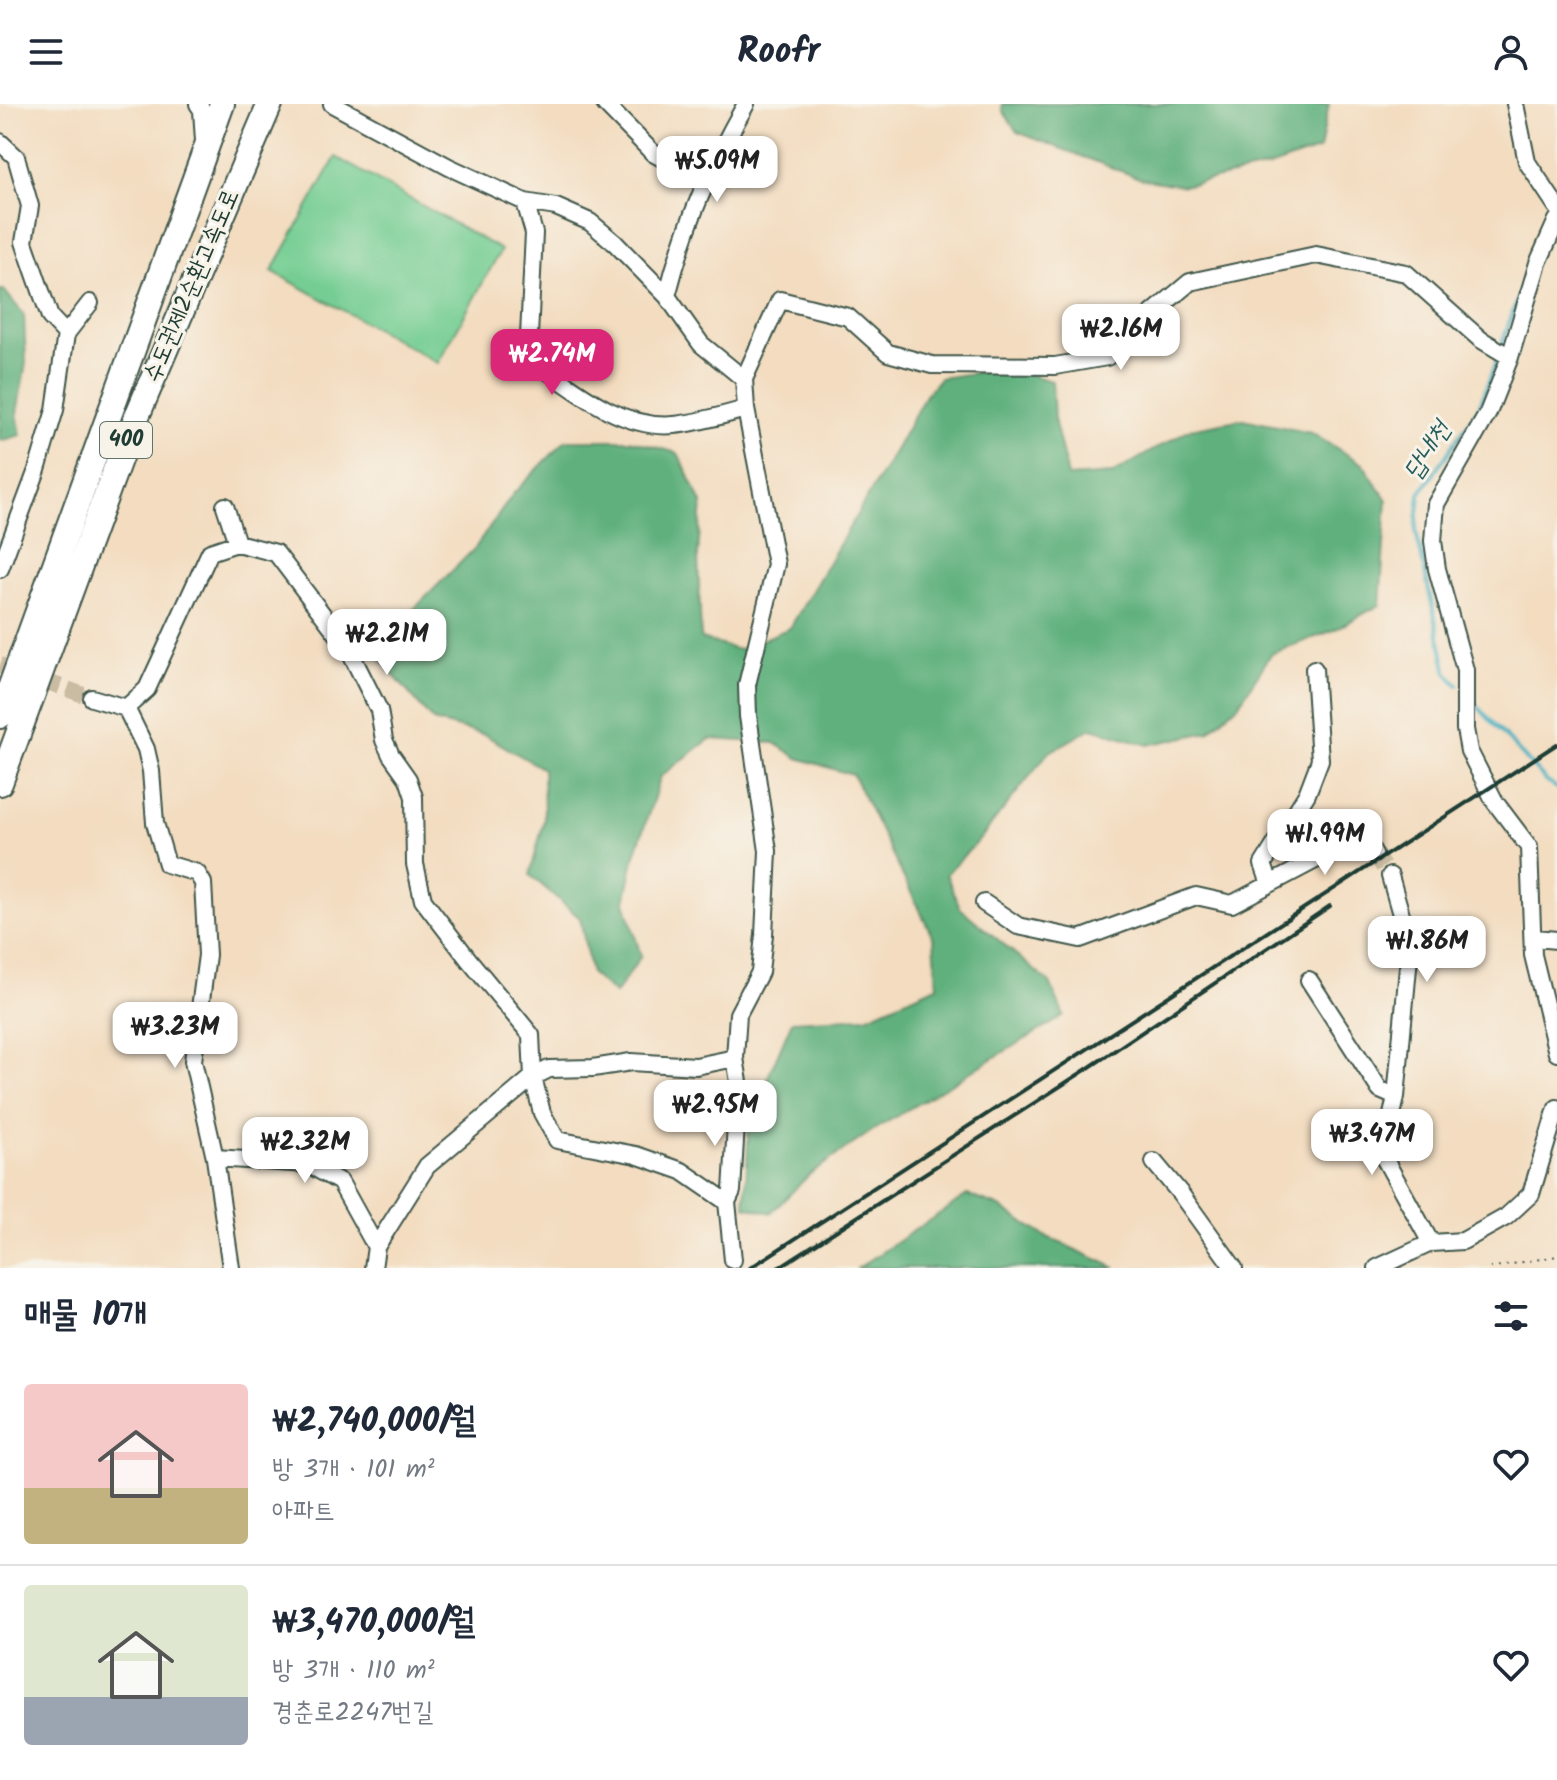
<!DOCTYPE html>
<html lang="ko">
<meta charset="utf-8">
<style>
body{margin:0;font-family:Kalam,"Poor Story",sans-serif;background:#f6f6f7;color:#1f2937;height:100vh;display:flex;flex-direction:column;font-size:30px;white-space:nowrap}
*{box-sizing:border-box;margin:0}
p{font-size:26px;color:#747a83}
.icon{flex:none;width:44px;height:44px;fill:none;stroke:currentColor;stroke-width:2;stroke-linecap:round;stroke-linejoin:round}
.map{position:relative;height:1164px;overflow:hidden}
.details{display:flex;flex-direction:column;background:#fff;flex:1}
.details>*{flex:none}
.price{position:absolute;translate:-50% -68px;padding:0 18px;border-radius:16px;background:#fff;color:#222;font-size:26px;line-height:52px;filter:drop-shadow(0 2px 4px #0008)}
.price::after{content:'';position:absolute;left:50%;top:48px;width:24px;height:18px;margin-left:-12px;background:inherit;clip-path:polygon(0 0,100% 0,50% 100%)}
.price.selected{background:#db2777;color:#fff}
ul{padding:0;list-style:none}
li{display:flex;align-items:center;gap:24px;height:200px;padding:0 24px}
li+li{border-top:2px solid #e0e1e3}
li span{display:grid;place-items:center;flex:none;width:224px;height:160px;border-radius:8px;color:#555}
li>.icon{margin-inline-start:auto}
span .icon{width:96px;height:96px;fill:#fffc;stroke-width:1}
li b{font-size:34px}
h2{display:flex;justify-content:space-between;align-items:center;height:96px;padding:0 24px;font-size:34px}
header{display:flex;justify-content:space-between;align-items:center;height:104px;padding:0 24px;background:#fff;font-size:36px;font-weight:700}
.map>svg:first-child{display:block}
.green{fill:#74cd93;stroke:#4a8564;stroke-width:2}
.forest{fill:#5fb07d;stroke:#3f7658;stroke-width:2}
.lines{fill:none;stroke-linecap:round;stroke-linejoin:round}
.stream{stroke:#3facbe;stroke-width:4}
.minor-tunnel{stroke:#c9bca3;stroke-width:16;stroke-dasharray:16 8;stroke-linecap:butt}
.minor-casing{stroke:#3f5549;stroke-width:20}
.highway-casing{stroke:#3f5549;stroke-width:28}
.path{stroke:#3f5549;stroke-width:2;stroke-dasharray:2 6;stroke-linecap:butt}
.minor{stroke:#fff;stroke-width:16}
.highway{stroke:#fff;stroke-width:24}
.rail{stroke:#1f3d34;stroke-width:4}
.labels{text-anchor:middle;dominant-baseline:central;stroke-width:6;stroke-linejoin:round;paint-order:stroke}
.shield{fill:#f7f3e8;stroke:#60746a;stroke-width:2}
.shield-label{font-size:22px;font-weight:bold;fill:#1f3d34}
.street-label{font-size:24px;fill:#1f3d34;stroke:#f7f3e8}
.water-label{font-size:26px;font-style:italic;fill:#295e5d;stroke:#f7f3e8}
</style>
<header><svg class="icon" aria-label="menu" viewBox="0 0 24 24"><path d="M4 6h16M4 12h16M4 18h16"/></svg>Roofr<svg class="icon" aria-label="person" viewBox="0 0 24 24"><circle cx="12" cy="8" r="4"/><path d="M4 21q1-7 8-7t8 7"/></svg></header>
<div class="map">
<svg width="1557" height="1164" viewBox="0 0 1557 1164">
<rect width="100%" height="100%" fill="#f7f3e8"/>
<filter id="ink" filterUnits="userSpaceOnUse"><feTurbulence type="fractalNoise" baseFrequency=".0125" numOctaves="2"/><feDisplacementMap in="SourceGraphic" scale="16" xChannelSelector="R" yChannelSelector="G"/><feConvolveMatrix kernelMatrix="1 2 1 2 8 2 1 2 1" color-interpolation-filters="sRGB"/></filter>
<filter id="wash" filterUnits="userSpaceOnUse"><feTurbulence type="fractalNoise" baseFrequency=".006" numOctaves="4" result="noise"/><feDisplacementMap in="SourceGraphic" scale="32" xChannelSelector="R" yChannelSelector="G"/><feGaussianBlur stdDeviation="1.8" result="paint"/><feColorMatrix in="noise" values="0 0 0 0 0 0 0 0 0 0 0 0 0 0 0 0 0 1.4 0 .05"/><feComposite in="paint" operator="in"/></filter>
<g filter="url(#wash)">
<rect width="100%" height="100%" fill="#f3dcbf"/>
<path class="green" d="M336 53 501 146 438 259 272 167Z"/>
<path class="forest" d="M1002 0H1329L1320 45 1269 63 1183 82 1142 75 1017 28 1003 7Z
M0 186H4L24 211 26 259 17 309 21 331 0 337Z
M1007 264 1052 277 1054 315 1068 373 1112 370 1190 325 1243 315 1311 329 1363 360 1387 396 1380 501 1334 526 1271 550 1239 600 1208 628 1148 641 1092 624 1048 649 980 735 946 770 960 804 1050 879 1064 912 872 1027 810 1070 771 1109 745 1102 749 1017 792 917 866 913 937 882 934 835 853 671 798 654 775 639 710 635 661 672 634 754 625 798 641 852 615 890 591 870 580 814 530 771 544 716 543 665 485 631 433 617 371 545 416 503 475 444 514 389 566 336H630L678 349 702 399 698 451 701 535 738 546 790 524 897 343 926 290 940 274Z
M967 1091 998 1102 1045 1132 1116 1164H858Z"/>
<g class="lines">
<path class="stream" d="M1501 243 1544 116 1551 105
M1458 581 1447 569 1416 427 1420 390 1479 303 1498 252
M1470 594 1547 678 1557 684"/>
</g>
</g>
<g filter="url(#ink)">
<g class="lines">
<path class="minor-tunnel" d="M0 561 92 594
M1374 750 1390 772"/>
<defs>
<path id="minor" d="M198 0 202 6 204 37
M332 0 449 63 525 98 556 103 590 118 615 139 667 192 701 240 744 275
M605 0 653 49 704 78
M1515 0 1527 58 1557 103
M0 38 16 53 30 102 24 138 50 213 66 230 90 199
M525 98 534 129 529 232 531 255C573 284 620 326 674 321 698 319 723 311 746 305
M1557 116 1538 159 1510 253 1488 309 1436 400 1433 437 1437 465 1465 566V625L1469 647 1495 698 1529 743 1533 851 1557 949
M667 192C685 121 710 63 746 0
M225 402 237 439
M0 465 37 366 55 306 66 230
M92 594 126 604 146 645 151 667 155 719 167 760 197 769 203 779 207 851 193 957 215 1054 231 1164
M126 604 147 585 210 448 237 439 276 449 348 544 379 606 384 636 391 651 408 675 414 693 415 760 423 796 469 856 531 931 533 973 542 1009 557 1036 636 1051 682 1067 727 1098
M1390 772 1410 842 1396 993 1383 1052 1431 1139
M1270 780 1263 760 1307 690 1320 656 1314 565
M984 799 1018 822 1080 835 1196 792 1232 800 1325 751 1365 734 1374 750
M1534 834 1557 836
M1309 876 1380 986 1396 993
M735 954 738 910 760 868 764 831 768 747 748 612 747 581 776 460 746 305 744 275 780 196 848 213 888 249 932 261 1055 262 1107 253 1142 218 1190 178 1316 151 1406 169 1480 235 1510 253
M215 1054 308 1060 340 1078 376 1143
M1154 1058 1180 1089 1234 1164
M373 1164 376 1143 427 1062 533 973 549 965 593 964 631 958 696 962 735 954 739 978 735 994 737 1003 732 1087 727 1098 733 1156
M1377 1164 1431 1139 1463 1137 1506 1113 1531 1090 1557 1004"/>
<path id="highway" d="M0 612 222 0
M0 679 123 345 270 0"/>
</defs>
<use href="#minor" class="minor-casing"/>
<use href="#highway" class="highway-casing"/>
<path class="path" d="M1490 1164 1557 1152"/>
<use href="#minor" class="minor"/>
<use href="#highway" class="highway"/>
<path class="rail" d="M750 1164 1557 640
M778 1164 1087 965 1330 802"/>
</g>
</g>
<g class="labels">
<rect class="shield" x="100" y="318" width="52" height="36" rx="6"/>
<g class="shield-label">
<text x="126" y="336">400</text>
</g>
<g class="street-label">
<text transform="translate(192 182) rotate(-67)">수도권제2순환고속도로</text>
</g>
<g class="water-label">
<text transform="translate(1428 347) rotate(-57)">답내천</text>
</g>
</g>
</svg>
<b class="price" style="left:717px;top:100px">₩5.09M</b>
<b class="price" style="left:1121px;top:268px">₩2.16M</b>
<b class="price selected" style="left:552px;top:293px">₩2.74M</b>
<b class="price" style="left:387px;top:573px">₩2.21M</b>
<b class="price" style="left:1325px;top:773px">₩1.99M</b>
<b class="price" style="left:1427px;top:880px">₩1.86M</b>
<b class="price" style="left:175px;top:966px">₩3.23M</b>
<b class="price" style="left:715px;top:1044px">₩2.95M</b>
<b class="price" style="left:1372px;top:1073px">₩3.47M</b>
<b class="price" style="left:305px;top:1081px">₩2.32M</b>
</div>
<section class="details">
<h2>매물 10개<svg class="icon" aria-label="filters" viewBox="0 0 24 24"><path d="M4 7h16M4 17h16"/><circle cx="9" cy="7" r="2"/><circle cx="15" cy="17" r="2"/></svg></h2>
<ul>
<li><span style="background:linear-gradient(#f6c9c9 65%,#c2b280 0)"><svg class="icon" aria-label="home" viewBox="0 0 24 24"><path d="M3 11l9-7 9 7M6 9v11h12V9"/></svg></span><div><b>₩2,740,000/월</b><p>방 3개 · 101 m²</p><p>아파트</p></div><svg class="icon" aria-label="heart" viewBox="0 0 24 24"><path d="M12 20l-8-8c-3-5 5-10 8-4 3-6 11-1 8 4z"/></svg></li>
<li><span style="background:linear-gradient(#dfe7d0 70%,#9aa5b1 0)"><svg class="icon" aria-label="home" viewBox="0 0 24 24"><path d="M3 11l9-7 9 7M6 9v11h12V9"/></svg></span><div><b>₩3,470,000/월</b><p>방 3개 · 110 m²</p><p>경춘로2247번길</p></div><svg class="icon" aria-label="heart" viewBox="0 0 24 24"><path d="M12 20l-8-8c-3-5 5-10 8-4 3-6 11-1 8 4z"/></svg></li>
</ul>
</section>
